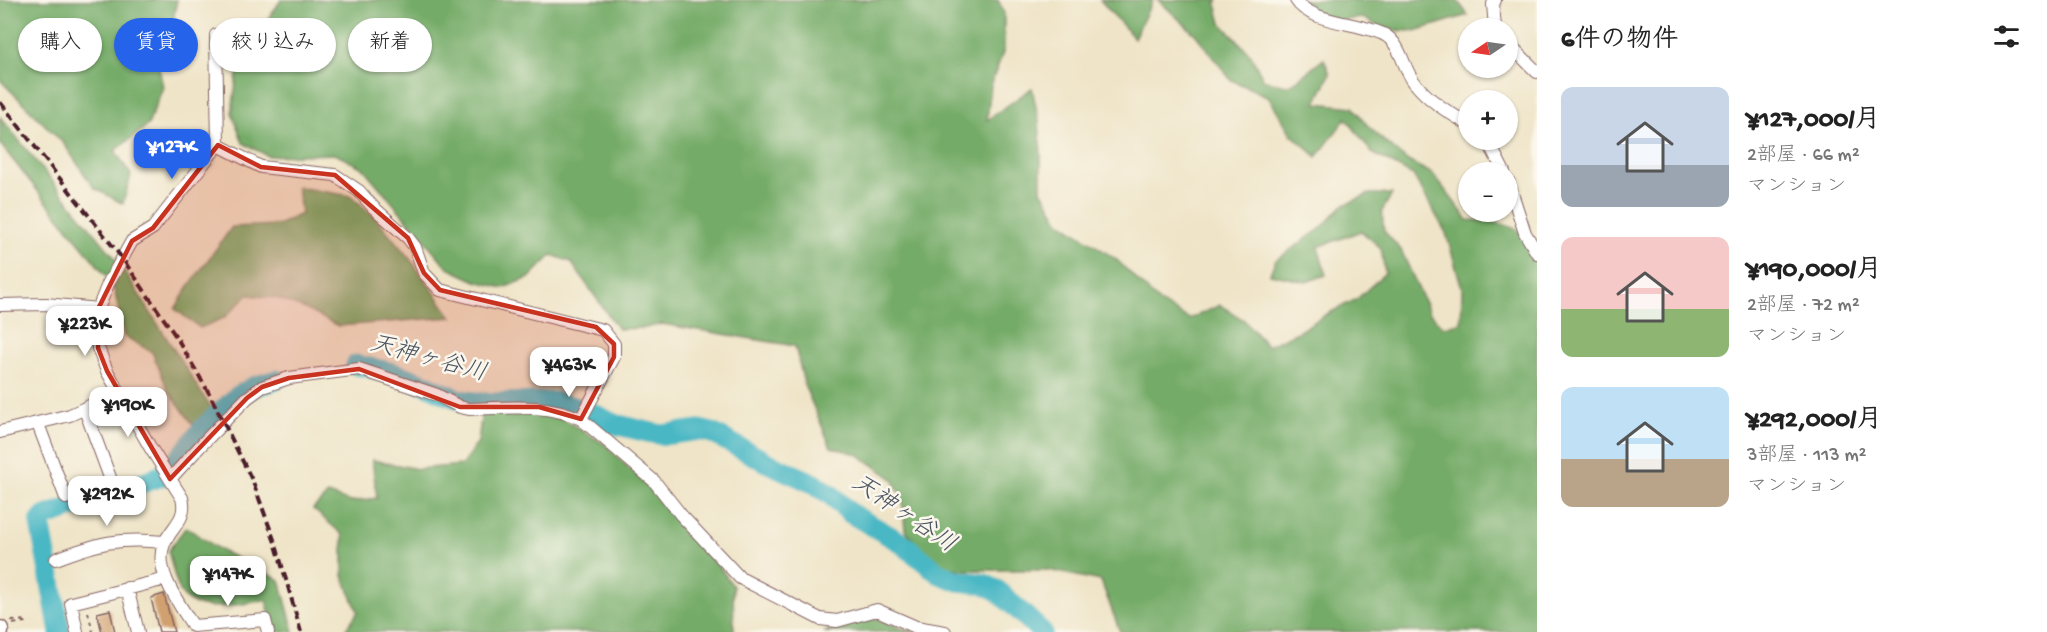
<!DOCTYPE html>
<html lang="ja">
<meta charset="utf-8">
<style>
body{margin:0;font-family:"Gochi Hand","Klee One",sans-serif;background:#f6f6f6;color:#222;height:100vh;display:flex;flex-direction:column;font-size:22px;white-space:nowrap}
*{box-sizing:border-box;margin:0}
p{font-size:20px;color:#767676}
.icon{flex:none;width:33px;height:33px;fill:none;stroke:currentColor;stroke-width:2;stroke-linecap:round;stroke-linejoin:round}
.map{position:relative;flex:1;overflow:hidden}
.sheet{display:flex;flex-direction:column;background:#fff;width:510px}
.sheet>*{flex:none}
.top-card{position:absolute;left:18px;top:18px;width:570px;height:54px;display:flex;gap:12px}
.needle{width:39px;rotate:257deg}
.controls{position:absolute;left:1458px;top:18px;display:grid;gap:12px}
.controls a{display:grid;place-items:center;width:60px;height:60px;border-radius:50%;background:#fff;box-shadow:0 2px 4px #0004;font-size:30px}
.price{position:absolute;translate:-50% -51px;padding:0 14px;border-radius:12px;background:#fff;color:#222;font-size:20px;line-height:39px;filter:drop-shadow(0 2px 3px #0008)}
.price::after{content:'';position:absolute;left:50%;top:36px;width:18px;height:14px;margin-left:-9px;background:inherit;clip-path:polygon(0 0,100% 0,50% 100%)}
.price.active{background:#2563eb;color:#fff}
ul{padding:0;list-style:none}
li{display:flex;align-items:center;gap:18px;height:150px;padding:0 24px}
li span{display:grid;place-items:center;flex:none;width:168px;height:120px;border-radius:12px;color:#555}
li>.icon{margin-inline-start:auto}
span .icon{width:72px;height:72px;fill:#fffc;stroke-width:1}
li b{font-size:26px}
h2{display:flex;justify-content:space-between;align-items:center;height:72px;padding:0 24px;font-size:26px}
.tag{padding:0 21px;border-radius:27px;background:#fff;box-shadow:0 2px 4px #0004;font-size:21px;line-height:54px}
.tag.active{background:#2563eb;color:#fff}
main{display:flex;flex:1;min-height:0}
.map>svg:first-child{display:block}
.forest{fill:#74ab68;stroke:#5f654a;stroke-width:1.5}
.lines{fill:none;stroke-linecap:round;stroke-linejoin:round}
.river{stroke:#49b7c4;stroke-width:21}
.building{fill:#d1a070}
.minor-casing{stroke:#846462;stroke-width:14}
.major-casing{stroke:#846462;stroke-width:19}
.path{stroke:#846462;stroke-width:2;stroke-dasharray:4.5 4.5;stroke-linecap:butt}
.minor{stroke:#fff;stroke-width:12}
.major{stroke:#fff;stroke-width:16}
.rail{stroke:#4a1f2b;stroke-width:4;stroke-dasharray:9 4.5;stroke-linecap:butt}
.marked{fill:#c8321e;fill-opacity:0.2;stroke:#c8321e;stroke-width:4.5;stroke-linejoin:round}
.labels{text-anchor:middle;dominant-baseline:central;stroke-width:5;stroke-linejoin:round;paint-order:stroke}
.water-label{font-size:24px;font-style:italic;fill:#4a5461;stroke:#fbf7ec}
</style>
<main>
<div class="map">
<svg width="1537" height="632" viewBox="0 0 1537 632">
<rect width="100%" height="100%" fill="#fbf7ec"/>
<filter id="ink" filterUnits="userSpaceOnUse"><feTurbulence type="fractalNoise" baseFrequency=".0167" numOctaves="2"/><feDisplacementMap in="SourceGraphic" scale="12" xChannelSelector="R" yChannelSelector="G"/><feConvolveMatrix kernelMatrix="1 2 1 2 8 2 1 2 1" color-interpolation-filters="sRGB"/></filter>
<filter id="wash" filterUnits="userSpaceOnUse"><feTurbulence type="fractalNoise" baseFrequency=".008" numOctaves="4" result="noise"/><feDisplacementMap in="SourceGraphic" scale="24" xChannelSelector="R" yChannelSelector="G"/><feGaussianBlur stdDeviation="1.35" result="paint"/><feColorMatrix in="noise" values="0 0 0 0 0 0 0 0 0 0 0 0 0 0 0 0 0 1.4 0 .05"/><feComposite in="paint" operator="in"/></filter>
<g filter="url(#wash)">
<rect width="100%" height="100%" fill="#efe4c7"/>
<path class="forest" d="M0 0H177L173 21 154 44 163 87 148 125 115 151 131 175 123 204 94 188 64 144 0 80Z
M281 0H998L1004 13V50L991 84 987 120 1032 88 1039 121 1041 156V190L1059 221 1117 260 1159 302 1189 319 1220 305 1244 320 1267 346 1298 332 1327 314 1357 299 1385 273 1381 248 1361 231 1318 247 1326 275 1306 282 1270 274 1275 261 1321 228 1342 206 1369 194H1392L1382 211 1384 231 1401 250 1429 312 1443 327 1461 323 1462 288 1446 233 1413 175 1372 153 1346 118 1317 157 1291 134 1269 97 1231 80 1196 35 1158 0H1219L1216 4 1221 23 1250 54 1264 80 1289 86 1324 59 1330 74 1316 103 1353 107 1368 126 1385 142 1408 161 1433 174 1468 220C1500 221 1510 224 1537 242V632H1120L1101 581 1048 570H965L935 566 905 530 902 499 893 479 857 454 831 447 805 387 795 346 662 324 645 328 618 329 571 262 552 255 529 278 503 288 476 281 448 268 363 168 335 154 268 156 243 143 232 113 238 67 250 45Z
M1100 0H1153L1134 38Z
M1303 0H1457L1468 15 1415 31 1385 30 1363 18 1323 22Z
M0 117 119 263 213 411 194 426 168 390 152 352 124 336 115 293 111 282 0 144Z
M297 187 351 196 376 218 410 259 452 317 338 326 305 309 276 298 248 295 224 318 200 328 175 309 189 286 232 227 278 225 301 214Z
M482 411 557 415 606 445 681 520 716 562 733 586 734 632H344L358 612 343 576V535L313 509 328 494 350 502 377 498 372 460 418 469 462 465 478 442Z
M186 527 222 551 280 580 294 632H275L266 600C243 603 193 618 180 591 174 579 172 563 168 551Z
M870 616 903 629 919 632H824Z"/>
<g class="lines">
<path class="river" d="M356 365 390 372 422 383 460 400 481 403 554 402 585 410 614 424 652 433 663 435 699 430 712 433 768 463 815 484 831 495 850 513 900 542 940 574 958 581 984 584 998 591 1042 632
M60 632 40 522 44 517 161 476 173 466 204 427 238 396 253 387 276 380"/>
</g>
<g id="blocks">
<path class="building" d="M164 594 174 632H159L151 598Z
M110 610 115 632H102L97 613Z"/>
</g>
</g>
<g filter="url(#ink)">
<use href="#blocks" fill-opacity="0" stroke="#846462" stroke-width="1.5"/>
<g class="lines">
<defs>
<path id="minor" d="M1296 0C1311 24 1361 22 1385 35 1401 44 1403 68 1414 82 1429 101 1448 112 1468 124
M1495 28 1493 4 1495 0
M216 35 218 145 153 228 132 241 108 284 98 309V348L107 371 150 447 182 498C188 519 171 527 164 544 153 570 180 605 193 626L265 620 268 632
M1508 43 1537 72
M1484 140 1491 147 1504 172
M218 145 261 167 335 175 359 191 373 207 408 238 415 247 424 273 440 290 603 330 614 344V357L581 419
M1508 181 1525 233 1537 253
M0 305 46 304 98 309
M85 410 112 483
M38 424 66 498
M0 432 70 415 120 392
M170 479 203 443 247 398 262 387 289 378 359 369 437 395 460 407 469 409C507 408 546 403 581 419L654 481 681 515 740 578 820 619 837 621 877 610 916 627 945 632
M56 559C98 543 119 537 164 542
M127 588 138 632
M77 632 71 603 166 579"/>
<path id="major" d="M0 629V632"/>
</defs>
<use href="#minor" class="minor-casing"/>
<use href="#major" class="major-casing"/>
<path class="path" d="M88 612 93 632
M11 621 27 620 26 622 11 624"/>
<use href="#minor" class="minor"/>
<use href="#major" class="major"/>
<path class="rail" d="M0 102 122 258 177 338 209 393 253 482 276 545 301 632"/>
</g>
</g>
<path class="marked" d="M218 145 261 167 335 175 408 238 424 273 440 290 596 327 614 344V357L581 419 539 407H460L359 369 289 378 262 387 247 398 170 479 107 371 98 348V309L132 241 153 228Z"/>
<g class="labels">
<g class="water-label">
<text transform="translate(428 360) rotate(15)">天神ヶ谷川</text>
<text transform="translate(903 515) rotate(34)">天神ヶ谷川</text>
</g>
</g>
</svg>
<div class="controls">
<a><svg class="needle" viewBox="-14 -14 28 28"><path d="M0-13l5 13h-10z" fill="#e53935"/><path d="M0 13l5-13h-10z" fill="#767676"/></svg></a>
<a>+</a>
<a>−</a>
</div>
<b class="price active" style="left:172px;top:180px">¥127K</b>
<b class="price" style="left:85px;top:357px">¥223K</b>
<b class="price" style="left:569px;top:398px">¥463K</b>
<b class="price" style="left:128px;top:438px">¥190K</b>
<b class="price" style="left:107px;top:527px">¥292K</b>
<b class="price" style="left:228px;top:607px">¥147K</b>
<div class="top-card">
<a class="tag">購入</a>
<a class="tag active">賃貸</a>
<a class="tag">絞り込み</a>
<a class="tag">新着</a>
</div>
</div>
<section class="sheet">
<h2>6件の物件<svg class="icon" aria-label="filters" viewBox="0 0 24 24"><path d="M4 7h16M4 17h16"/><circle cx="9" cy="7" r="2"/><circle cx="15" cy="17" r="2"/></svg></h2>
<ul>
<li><span style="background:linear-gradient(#c9d6e8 65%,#9aa5b1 0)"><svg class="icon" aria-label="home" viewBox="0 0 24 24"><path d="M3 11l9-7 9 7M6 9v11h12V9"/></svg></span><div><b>¥127,000/月</b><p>2部屋 · 66 m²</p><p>マンション</p></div></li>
<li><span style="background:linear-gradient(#f6c9c9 60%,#8fb573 0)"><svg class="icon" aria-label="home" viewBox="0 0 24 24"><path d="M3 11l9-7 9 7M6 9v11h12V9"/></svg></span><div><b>¥190,000/月</b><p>2部屋 · 72 m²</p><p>マンション</p></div></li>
<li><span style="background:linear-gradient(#bfe0f5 60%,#b9a48a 0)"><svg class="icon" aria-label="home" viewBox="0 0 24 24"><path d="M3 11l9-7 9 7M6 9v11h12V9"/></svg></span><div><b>¥292,000/月</b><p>3部屋 · 113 m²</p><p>マンション</p></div></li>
</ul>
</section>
</main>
